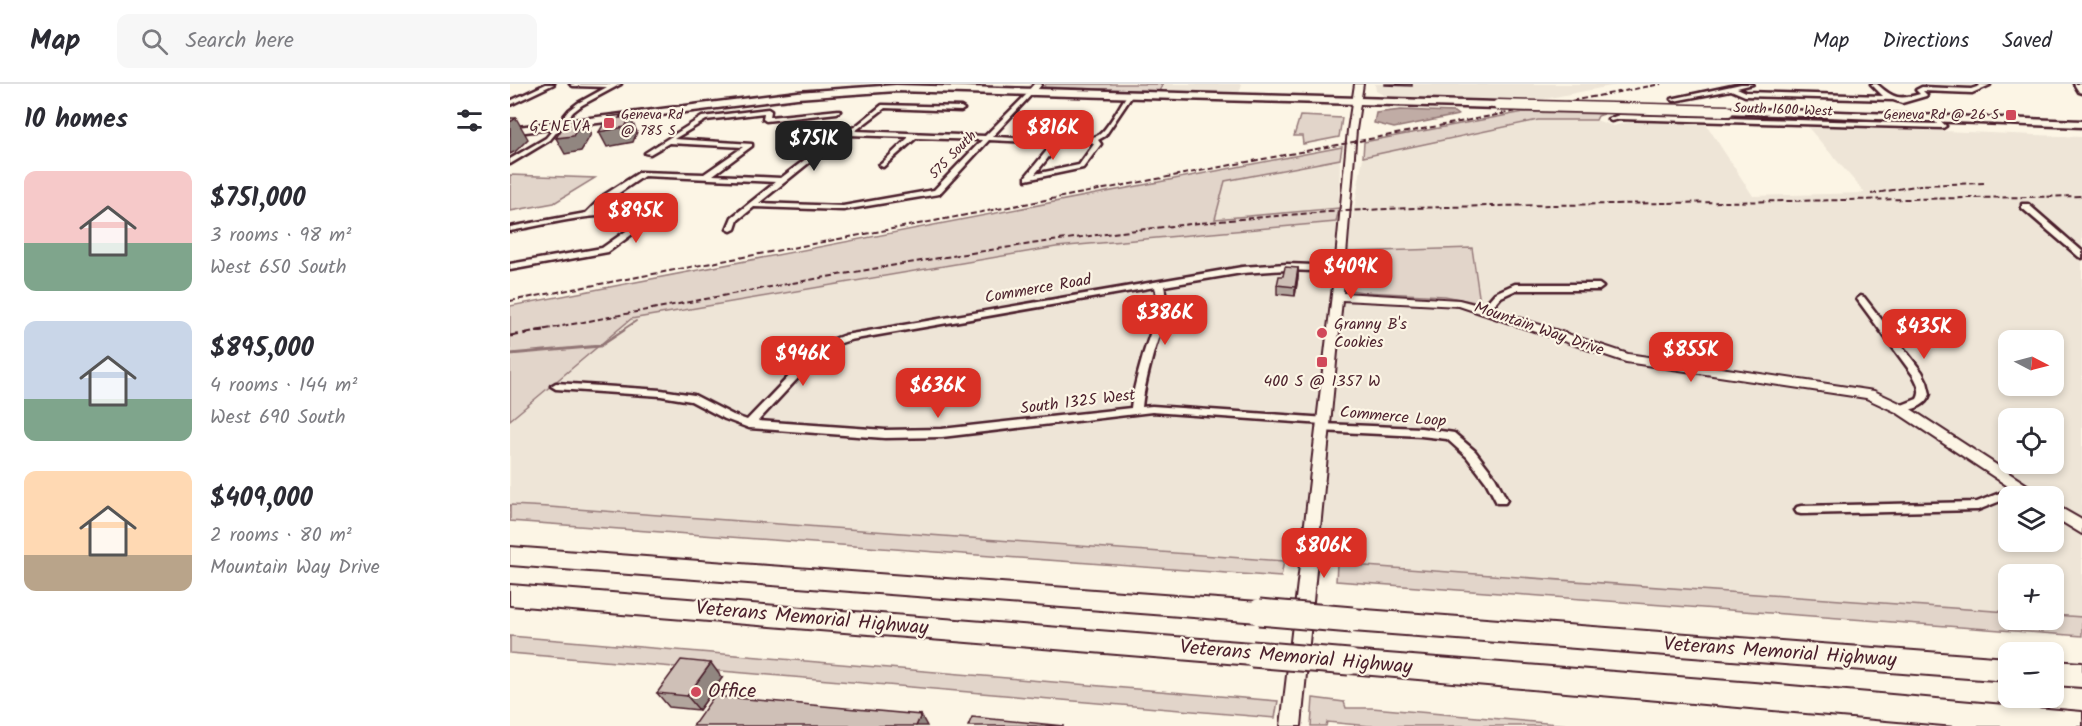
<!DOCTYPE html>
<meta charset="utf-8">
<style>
body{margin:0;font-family:Kalam,sans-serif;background:#f7f7f7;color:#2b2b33;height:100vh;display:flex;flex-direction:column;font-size:22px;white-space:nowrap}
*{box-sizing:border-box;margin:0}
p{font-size:20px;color:#7c7c81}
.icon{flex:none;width:33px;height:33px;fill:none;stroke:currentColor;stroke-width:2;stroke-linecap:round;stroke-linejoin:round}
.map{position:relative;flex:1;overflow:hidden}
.sheet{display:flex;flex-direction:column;background:#fff;width:510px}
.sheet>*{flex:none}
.needle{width:39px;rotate:96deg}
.tools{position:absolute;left:1488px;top:246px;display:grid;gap:12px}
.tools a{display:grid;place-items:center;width:66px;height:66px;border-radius:12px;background:#fff;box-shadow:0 3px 9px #0003;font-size:30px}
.price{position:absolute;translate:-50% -51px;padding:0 14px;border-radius:12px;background:#d93025;color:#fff;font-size:20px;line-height:39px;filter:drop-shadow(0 2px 3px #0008)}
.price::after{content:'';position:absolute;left:50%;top:36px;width:18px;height:14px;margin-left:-9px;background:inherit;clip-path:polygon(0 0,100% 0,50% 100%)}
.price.selected{background:#222;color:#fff}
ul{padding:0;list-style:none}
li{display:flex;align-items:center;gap:18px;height:150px;padding:0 24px}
li span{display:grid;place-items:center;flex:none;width:168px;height:120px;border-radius:12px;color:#555}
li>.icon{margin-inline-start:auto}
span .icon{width:72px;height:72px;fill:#fffc;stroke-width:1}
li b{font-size:26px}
h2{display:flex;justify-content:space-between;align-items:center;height:72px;padding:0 24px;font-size:26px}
header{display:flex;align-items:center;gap:36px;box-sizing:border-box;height:84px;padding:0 30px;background:#fff;border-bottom:2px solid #e1e1e2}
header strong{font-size:28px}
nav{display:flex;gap:33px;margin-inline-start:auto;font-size:21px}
.search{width:420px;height:54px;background:#f7f7f7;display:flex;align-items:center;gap:15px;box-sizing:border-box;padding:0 21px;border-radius:12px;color:#7c7c81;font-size:22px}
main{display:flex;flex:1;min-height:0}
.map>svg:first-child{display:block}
.built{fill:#eee5d7;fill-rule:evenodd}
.green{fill:#e2d5ca;stroke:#967a7a;stroke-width:1.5}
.water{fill:#c0aca5;stroke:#917474;stroke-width:1.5}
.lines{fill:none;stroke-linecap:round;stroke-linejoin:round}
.stream-far1{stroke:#917474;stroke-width:2}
.stream{stroke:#917474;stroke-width:3}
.minor-casing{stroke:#4a1f2b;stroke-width:5}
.tertiary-casing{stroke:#4a1f2b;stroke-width:4}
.secondary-casing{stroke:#4a1f2b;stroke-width:5}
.motorway-casing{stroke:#4a1f2b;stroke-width:4}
.minor{fill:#fcf5e5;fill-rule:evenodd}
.tertiary{fill:#fcf5e5;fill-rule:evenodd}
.secondary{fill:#fcf5e5;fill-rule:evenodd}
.motorway{fill:#fcf5e5;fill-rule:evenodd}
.rail-far1{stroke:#4a1f2b;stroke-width:2;stroke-dasharray:6 3;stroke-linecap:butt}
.rail{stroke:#4a1f2b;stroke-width:3;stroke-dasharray:9 4.5;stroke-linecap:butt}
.secondary-bridge-casing{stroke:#4a1f2b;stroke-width:13;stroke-linecap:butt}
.motorway-bridge-casing{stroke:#4a1f2b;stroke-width:29;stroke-linecap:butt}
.secondary-bridge{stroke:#fcf5e5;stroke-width:10}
.motorway-bridge{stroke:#fcf5e5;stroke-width:25}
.wall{fill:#b2a59d;stroke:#4a1f2b;stroke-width:1.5}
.shaded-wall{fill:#918680;stroke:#4a1f2b;stroke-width:1.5}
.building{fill:#cfc0b7;stroke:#4a1f2b;stroke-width:1.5}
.poi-dot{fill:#d1495b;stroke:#fcf5e5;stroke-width:2}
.labels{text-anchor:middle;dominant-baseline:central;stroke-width:4.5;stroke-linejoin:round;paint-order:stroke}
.far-street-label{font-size:14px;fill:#4a1f2b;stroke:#fcf5e5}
.far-poi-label{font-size:14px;fill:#4a1f2b;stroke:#fcf5e5;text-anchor:start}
.far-neighbourhood-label{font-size:15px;letter-spacing:1.5px;fill:#4a1f2b;stroke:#fcf5e5}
.street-label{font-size:16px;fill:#4a1f2b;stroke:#fcf5e5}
.poi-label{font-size:16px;fill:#4a1f2b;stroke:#fcf5e5;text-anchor:start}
.near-street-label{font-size:20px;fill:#4a1f2b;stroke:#fcf5e5}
.near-poi-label{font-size:20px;fill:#4a1f2b;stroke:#fcf5e5;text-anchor:start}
</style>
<header>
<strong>Map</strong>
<div class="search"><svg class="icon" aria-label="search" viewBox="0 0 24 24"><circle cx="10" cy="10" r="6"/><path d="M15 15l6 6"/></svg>Search here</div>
<nav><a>Map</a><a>Directions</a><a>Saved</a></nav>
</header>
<main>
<section class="sheet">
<h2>10 homes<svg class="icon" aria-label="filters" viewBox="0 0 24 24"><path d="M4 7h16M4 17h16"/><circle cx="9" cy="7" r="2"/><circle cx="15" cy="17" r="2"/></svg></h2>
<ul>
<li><span style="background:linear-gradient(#f6c9c9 60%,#7fa58c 0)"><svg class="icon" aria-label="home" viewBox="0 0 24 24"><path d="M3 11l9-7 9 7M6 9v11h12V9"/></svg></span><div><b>$751,000</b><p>3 rooms · 98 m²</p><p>West 650 South</p></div></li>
<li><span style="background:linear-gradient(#c9d6e8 65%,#7fa58c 0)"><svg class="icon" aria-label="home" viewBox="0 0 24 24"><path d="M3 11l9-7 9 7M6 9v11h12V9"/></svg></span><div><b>$895,000</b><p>4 rooms · 144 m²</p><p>West 690 South</p></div></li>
<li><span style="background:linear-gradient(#ffd9b3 70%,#b9a48a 0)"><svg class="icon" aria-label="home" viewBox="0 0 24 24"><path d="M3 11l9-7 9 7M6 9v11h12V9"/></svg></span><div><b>$409,000</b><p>2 rooms · 80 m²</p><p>Mountain Way Drive</p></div></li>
</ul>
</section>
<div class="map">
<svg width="1572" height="642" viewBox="0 0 1572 642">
<rect width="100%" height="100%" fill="#fcf5e5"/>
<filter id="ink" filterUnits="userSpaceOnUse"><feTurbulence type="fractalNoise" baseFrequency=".0167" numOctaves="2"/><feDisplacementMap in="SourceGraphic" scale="12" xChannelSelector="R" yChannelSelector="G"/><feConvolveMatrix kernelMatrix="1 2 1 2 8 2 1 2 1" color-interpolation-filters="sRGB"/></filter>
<g filter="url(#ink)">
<path class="built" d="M653 0H732L729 9 649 7Z
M865 0H1111L1019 18 877 13 866 7Z
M1132 35 1194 37 1243 112 1355 109 1296 41 1572 53V533L1544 531V490H1498V528L0 421V336L121 235 546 163 842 137 853 73 1028 36H1086L1103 42ZM1498 256H1544V302H1498ZM1498 334H1544V380H1498ZM1498 412H1544V458H1498Z
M830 75 829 124 705 136 714 97Z"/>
<path class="green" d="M536 0H653L649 7 534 3Z
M1014 28 1094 30 1088 32 1086 36H1028L853 73 854 58Z
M790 32 832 34 829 53 793 60 792 52H784Z
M832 63 830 75 715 97 705 135 829 124 826 138 546 163 121 235 0 336V222Z
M0 91 85 94 44 119 0 127Z
M962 164 970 219 935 212 853 208 841 206 836 203 837 168Z
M0 421 39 423 774 477 771 493 0 437Z
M827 480 1498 528V536H1544V531L1572 533V552L826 497Z
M0 552 768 617 765 634 0 569Z
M803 614 834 618 836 624H862L1071 642H860L817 638 816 642H801Z"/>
<path class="water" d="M891 26 944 28 948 31 884 44 864 39 866 29Z"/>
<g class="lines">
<path class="stream-far1" d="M111 247 126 237"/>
<path class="stream" d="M0 270 90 262 114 246"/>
<defs>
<path id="minor" d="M36 0H44L0 21V17Z
M60 0H111L72 21 63 28 40 56 0 80V75L36 54 59 26 68 19 97 3 63 2Z
M1231 0H1243L1227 4 1236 8 1373 12 1361 0H1367C1384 15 1389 16 1410 10L1406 6 1412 3 1461 5 1470 2 1468 0 1480 1 1462 9 1413 7 1417 11 1416 12 1392 19 1383 16 1235 12 1221 6 1164 17 1161 15Z
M520 7 523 9 522 10 482 53C501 53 579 60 590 50 599 43 610 21 617 11L622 12 595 52 588 56 591 60 573 84 516 96V92L543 59 479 56 429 110 333 126 244 123 228 136 225 145 221 147 217 145 222 133 266 98 134 92 100 115 86 128C104 126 131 123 147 132L98 168 0 186V180L92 164 136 133C90 126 45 139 0 147V143L76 129 94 111 130 88 194 90 233 63 159 59 140 70 135 69 192 33 258 25 261 27 260 33 329 26 330 27 327 29 256 37 253 35 254 29 196 36 164 55 242 60V62L203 91 271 94 322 55 346 42 372 21 451 23 454 25 451 27 375 24 345 47 475 52ZM338 51 399 53 371 80 369 81 373 83 406 54 472 56 424 106 333 122 249 119 326 57ZM582 58 584 60 569 81 525 90 550 59Z
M1109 31 1427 40 1422 34 1425 32 1436 42 1433 44 1109 35 1101 37 1098 35Z
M1512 120H1518L1572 167V174L1569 173 1512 124Z
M777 180 830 182 834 185 830 188 777 186 732 189 654 202C659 225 651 245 644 267 639 285 634 304 632 323L642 322 817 334 818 336 813 340 642 328 432 353 375 354 239 344 215 335 181 317 151 312 46 305 41 302 46 299 151 306 184 311 223 331 237 336 310 260 335 251 732 183ZM645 203C651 227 641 246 634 268 629 287 623 305 621 324L432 345 375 346 248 337 316 264 340 256Z
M1005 200H1089L1093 203 1089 206H1006L991 213 978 228H972L970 226 972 224 985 209Z
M1351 212 1354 213 1412 288 1417 298 1420 310C1416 323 1403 325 1391 328L1386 325 1387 323 1407 315C1412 307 1407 298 1403 291L1347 215Z
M813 340 911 344 944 349 965 367 985 393 997 416 995 419H987L976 398 957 373 937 355 911 352 809 347 808 344 809 341Z
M1510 401 1514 402 1516 405 1514 408 1498 412V414L1468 426 1291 430 1287 429 1285 426 1287 423 1291 422 1467 418Z"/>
<path id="tertiary" d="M524 0H532L523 11H517L516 9Z
M845 0H853L846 46 833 209 949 216 979 224 1118 270 1364 307 1396 322 1528 408 1530 412H1513L1386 328 1356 314 1116 278 949 222 832 216 791 642H771L825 185 838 46Z
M1544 420 1572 436V450L1544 433Z"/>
<path id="secondary" d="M1564 0H1572V9L1569 8Z
M386 1 988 18 992 21 988 24 386 7 287 14 0 50V44L287 8Z
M1218 24 1572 37V43L1215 29V25Z"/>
<path id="motorway" d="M0 463 749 518 758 521 762 528 758 535 749 538 0 481Z
M0 501 742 559 751 562 755 570 751 578 742 581 0 521Z
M842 525 1498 574V597L842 547 833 543 829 536 833 529Z
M839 567 1269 601 1572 628V642H1445L839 589 830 586 826 578 830 570Z
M1544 577 1572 579V603L1544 601Z"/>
</defs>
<use href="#minor" class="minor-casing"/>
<use href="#tertiary" class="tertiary-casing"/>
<use href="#secondary" class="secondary-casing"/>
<use href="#motorway" class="motorway-casing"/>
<use href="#minor" class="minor"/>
<use href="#tertiary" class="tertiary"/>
<use href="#secondary" class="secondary"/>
<use href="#motorway" class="motorway"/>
<path class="rail-far1" d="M1361 110 1410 101 1474 99
M0 217 1151 0
M26 247C279 199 534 149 791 130 895 122 999 122 1103 120 1259 117 1416 115 1572 112"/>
<path class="rail" d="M0 252 34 246"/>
<defs>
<path id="secondary-bridge" d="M988 21 1218 27"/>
<path id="motorway-bridge" d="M749 528 842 536
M742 570 839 578"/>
</defs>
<use href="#secondary-bridge" class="secondary-bridge-casing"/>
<use href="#motorway-bridge" class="motorway-bridge-casing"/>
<use href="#secondary-bridge" class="secondary-bridge"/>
<use href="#motorway-bridge" class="motorway-bridge"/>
</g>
<path class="wall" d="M875 0H902V2L875 1Z
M788 184V193L785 212 767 210V201L773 192Z
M212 594 189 626 159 623 147 609Z"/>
<path class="shaded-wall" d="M111 31 116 41 120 33 127 48 123 58 97 63 89 48 109 34Z
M6 34 18 55 6 67 0 70V38Z
M73 35 81 50 76 59 71 67 55 70 46 54Z
M788 184V193L785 212V203Z
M201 579 212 594 189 626 177 612Z
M411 631 417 642H406Z"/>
<path class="building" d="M111 31 109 34 120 33 115 43 89 48 98 33Z
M0 34H6L0 38Z
M73 35 63 52 46 54 56 38Z
M775 183 788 184 785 203 767 201 769 192H773Z
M171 576 201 579 177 612 147 609Z
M204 612 411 631 406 642H183Z
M462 633 554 642H458Z"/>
</g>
<g class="poi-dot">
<rect x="1495" y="25" width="12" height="12" rx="3"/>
<rect x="93" y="33" width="12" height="12" rx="3"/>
<circle cx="812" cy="249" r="6"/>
<rect x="806" y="272" width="12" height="12" rx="3"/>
<circle cx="186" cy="608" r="6"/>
</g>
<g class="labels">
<g class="far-street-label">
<text transform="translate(1273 26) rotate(2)">South 1600 West</text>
<text transform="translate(443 71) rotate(-46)">575 South</text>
</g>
<g class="far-poi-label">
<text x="111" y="31">Geneva Rd<tspan x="111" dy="16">@ 785 S</tspan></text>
<text x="1489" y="31" text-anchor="end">Geneva Rd @ 26 S</text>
</g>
<g class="far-neighbourhood-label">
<text x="51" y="43">GENEVA</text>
</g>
<g class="street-label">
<text transform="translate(528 205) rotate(-10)">Commerce Road</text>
<text transform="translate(1029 245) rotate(19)">Mountain Way Drive</text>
<text transform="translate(568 318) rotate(-7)">South 1325 West</text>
<text transform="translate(883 333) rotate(5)">Commerce Loop</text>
</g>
<g class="poi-label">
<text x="824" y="240">Granny B's<tspan x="824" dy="18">Cookies</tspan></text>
<text x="812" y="297" text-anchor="middle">400 S @ 1357 W</text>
</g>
<g class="near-street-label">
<text transform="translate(302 535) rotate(5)">Veterans Memorial Highway</text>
<text transform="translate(1270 569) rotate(4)">Veterans Memorial Highway</text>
<text transform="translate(786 574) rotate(5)">Veterans Memorial Highway</text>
</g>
<g class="near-poi-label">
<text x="198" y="608">Office</text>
</g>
</g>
</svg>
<div class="tools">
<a><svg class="needle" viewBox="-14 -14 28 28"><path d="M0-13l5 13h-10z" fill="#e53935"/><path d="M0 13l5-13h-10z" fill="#7c7c81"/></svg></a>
<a><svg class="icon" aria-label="locate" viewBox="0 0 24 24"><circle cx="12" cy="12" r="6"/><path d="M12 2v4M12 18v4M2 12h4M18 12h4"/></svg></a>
<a><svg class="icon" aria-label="layers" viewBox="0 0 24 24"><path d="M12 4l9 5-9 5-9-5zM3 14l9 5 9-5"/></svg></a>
<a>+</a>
<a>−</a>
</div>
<b class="price" style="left:543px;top:77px">$816K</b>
<b class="price selected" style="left:304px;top:88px">$751K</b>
<b class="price" style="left:126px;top:160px">$895K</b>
<b class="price" style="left:841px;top:216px">$409K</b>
<b class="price" style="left:655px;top:262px">$386K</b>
<b class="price" style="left:1414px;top:276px">$435K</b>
<b class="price" style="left:1181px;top:299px">$855K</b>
<b class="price" style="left:293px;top:303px">$946K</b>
<b class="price" style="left:428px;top:335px">$636K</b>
<b class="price" style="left:814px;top:495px">$806K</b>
</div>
</main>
